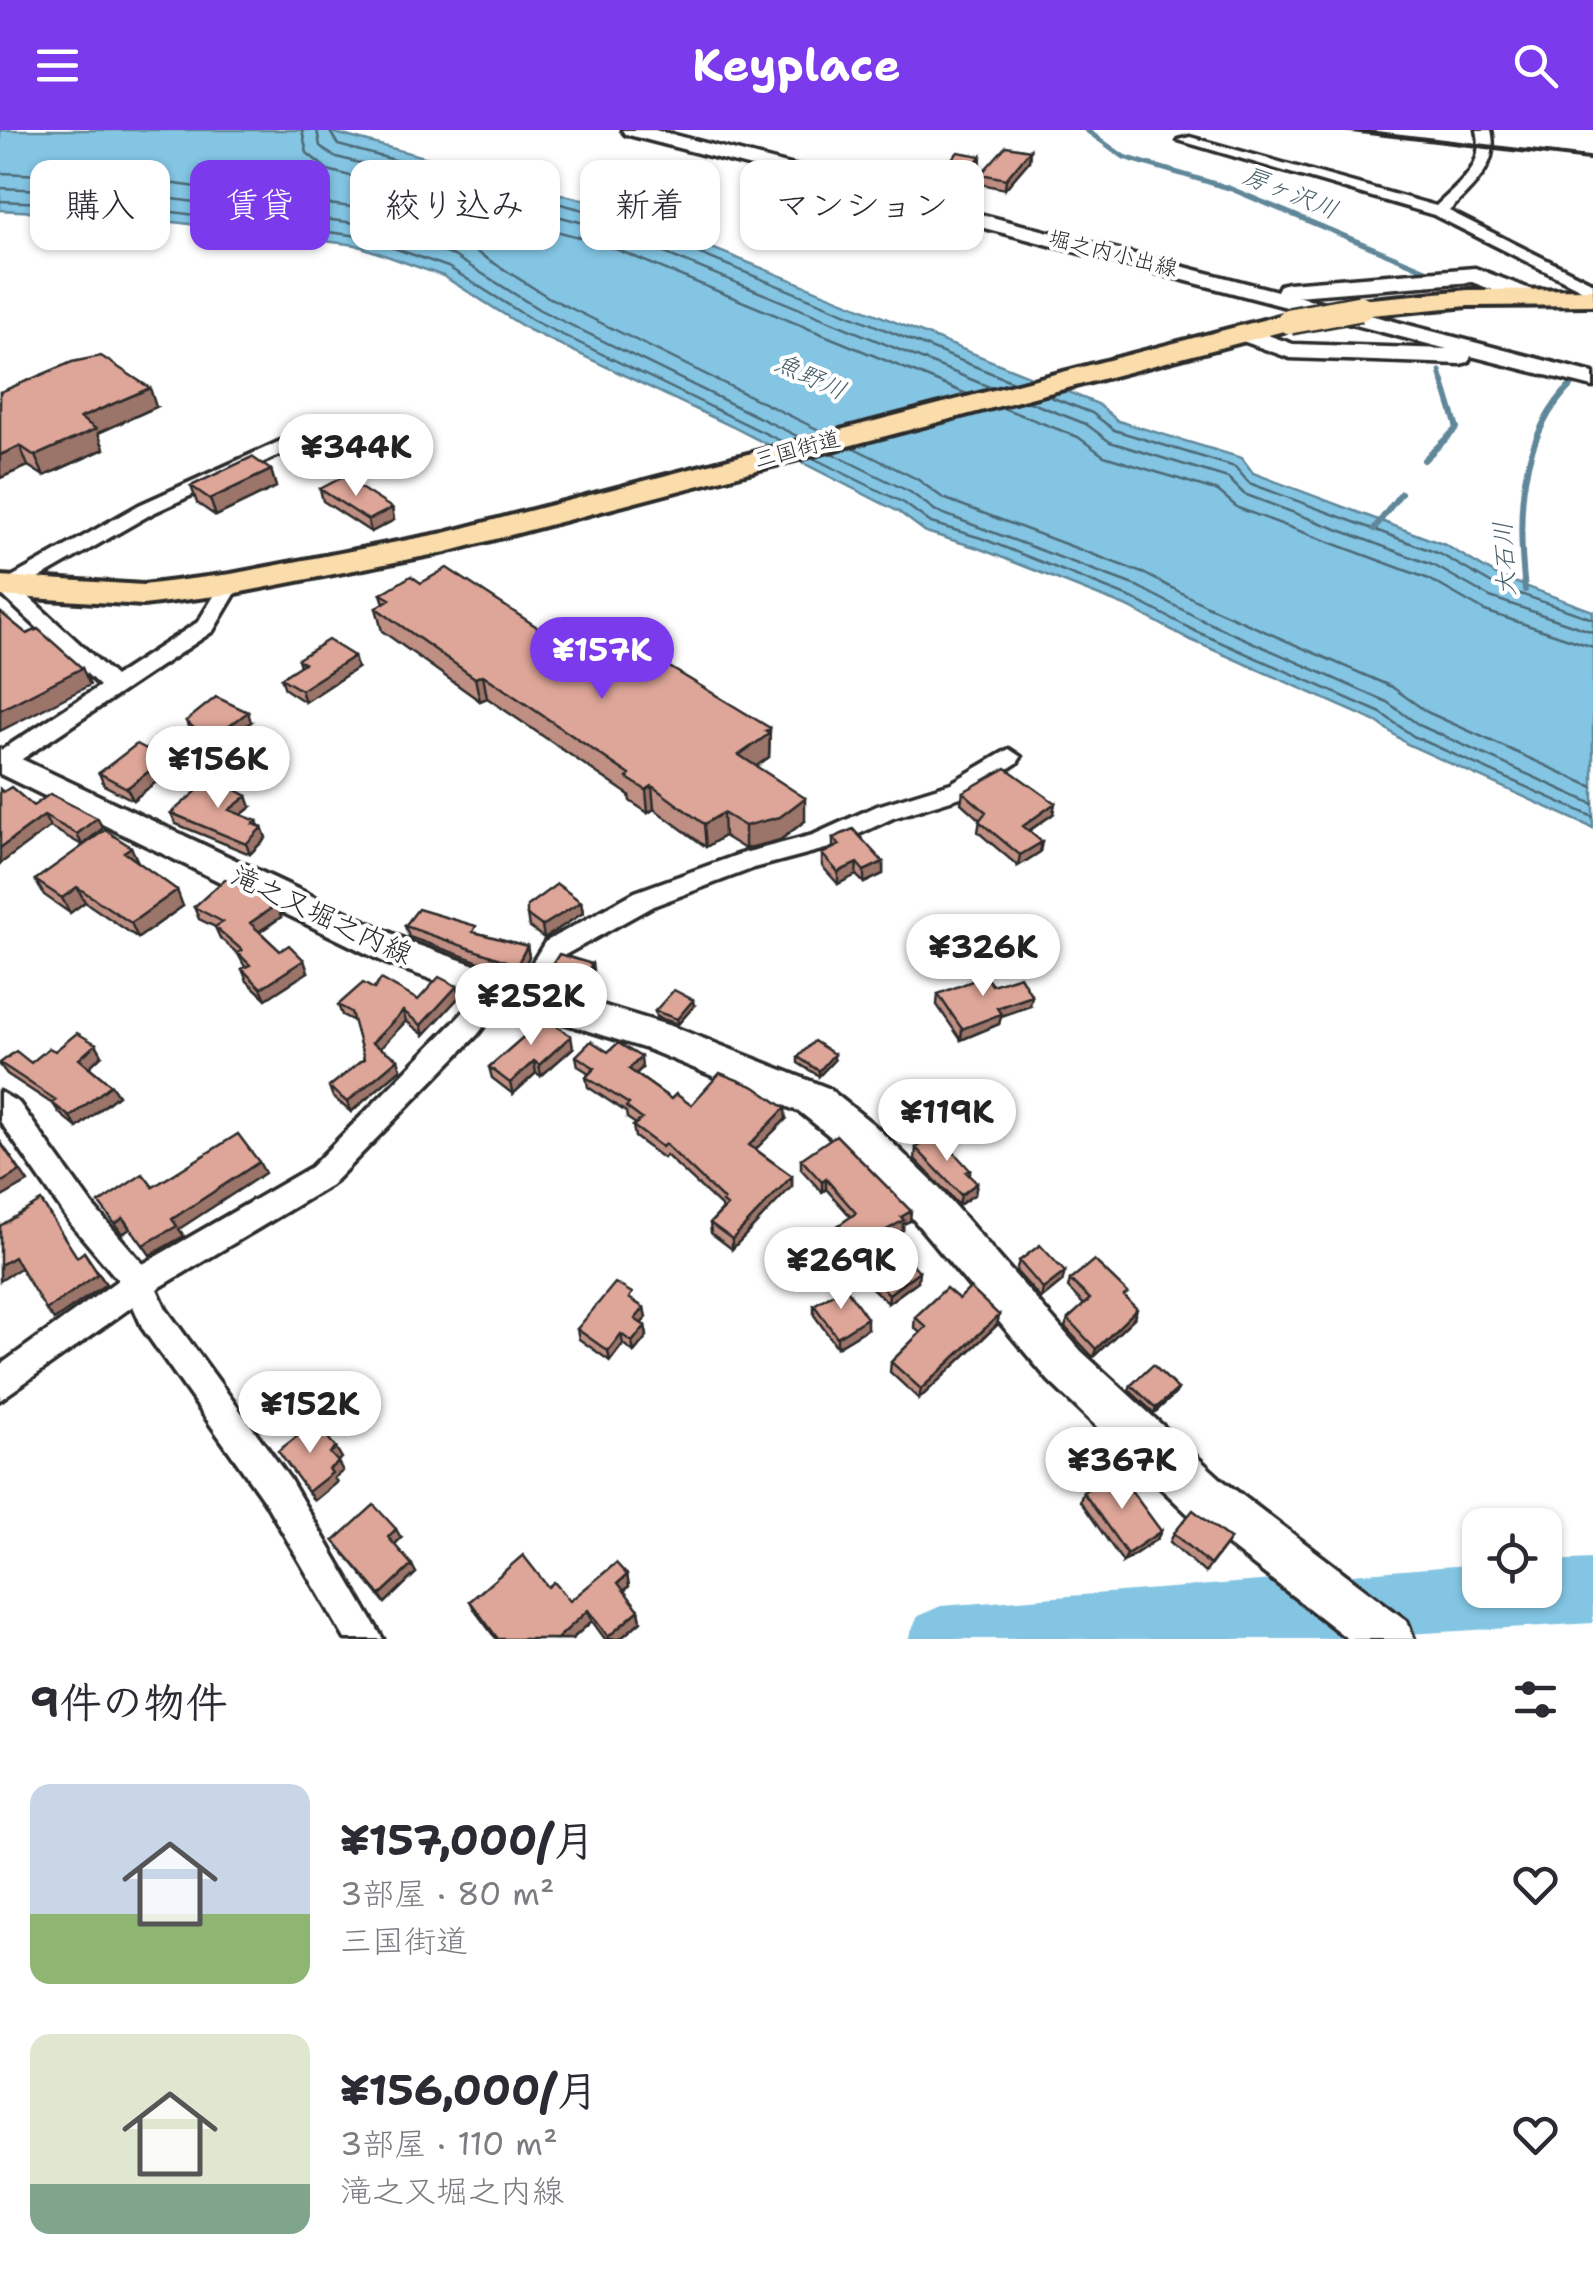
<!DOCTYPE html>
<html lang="ja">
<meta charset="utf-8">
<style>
body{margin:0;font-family:"Shantell Sans","Klee One",sans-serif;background:#f2f2f3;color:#2b2b33;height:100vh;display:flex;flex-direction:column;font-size:38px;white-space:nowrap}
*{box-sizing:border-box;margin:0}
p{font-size:32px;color:#7c7c81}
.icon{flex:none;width:55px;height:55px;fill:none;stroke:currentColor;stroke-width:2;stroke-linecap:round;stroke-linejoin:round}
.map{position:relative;height:1509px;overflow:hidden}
.panel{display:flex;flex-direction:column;background:#fff;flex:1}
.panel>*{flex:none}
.banner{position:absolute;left:30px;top:30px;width:1000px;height:90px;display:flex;gap:20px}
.controls{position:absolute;left:1462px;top:1378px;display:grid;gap:20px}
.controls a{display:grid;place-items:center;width:100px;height:100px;border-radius:20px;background:#fff;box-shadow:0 2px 8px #0004;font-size:50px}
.price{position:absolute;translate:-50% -85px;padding:0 22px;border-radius:35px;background:#fff;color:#222;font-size:32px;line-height:65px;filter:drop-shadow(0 2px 5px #0008)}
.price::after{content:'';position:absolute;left:50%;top:60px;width:30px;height:22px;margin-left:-15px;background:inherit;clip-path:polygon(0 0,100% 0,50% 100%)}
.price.on{background:#7c3aed;color:#fff}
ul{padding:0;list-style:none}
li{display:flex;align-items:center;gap:30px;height:250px;padding:0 30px}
li span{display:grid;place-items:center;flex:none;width:280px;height:200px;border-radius:20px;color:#555}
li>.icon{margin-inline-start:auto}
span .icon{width:120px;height:120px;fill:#fffc;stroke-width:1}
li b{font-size:42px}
h2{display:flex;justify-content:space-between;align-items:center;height:120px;padding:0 30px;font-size:42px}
.chip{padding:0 35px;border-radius:20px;background:#fff;box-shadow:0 2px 8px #0004;font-size:35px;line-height:90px}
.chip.on{background:#7c3aed;color:#fff}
header{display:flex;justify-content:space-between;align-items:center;height:130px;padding:0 30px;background:#7c3aed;color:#fff;font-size:45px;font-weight:700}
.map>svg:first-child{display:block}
.water{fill:#83c5e3;stroke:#608799;stroke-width:2.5}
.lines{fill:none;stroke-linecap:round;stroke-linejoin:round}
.shore{stroke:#4e6975;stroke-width:2.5}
.stream-far1{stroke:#608799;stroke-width:5}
.stream{stroke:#608799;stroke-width:6}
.river{fill:#83c5e3;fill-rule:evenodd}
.minor-casing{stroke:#2b2b2b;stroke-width:7}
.secondary-casing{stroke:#2b2b2b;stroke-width:7}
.trunk-casing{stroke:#2b2b2b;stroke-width:8}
.minor{fill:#fff;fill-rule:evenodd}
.secondary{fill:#fff;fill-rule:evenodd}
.trunk{fill:#fbddab;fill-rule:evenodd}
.rail{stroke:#2b2b2b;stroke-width:5}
.trunk-bridge-casing{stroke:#2b2b2b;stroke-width:30;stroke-linecap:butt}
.trunk-bridge{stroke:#fbddab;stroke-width:25}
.wall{fill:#bf8f83;stroke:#2b2b2b;stroke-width:2.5}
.shaded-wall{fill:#9b746a;stroke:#2b2b2b;stroke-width:2.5}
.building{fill:#dea698;stroke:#2b2b2b;stroke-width:2.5}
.labels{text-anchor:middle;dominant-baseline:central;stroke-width:8;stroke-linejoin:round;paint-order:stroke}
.far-street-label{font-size:22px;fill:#2b2b2b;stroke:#fff}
.far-water-label{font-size:25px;font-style:italic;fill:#4a616b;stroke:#fff}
.street-label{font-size:28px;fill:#2b2b2b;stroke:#fff}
</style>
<header><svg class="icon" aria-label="menu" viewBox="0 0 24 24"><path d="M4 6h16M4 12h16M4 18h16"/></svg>Keyplace<svg class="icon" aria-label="search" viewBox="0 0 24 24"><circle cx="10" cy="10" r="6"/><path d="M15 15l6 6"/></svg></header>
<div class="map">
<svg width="1593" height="1509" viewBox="0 0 1593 1509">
<rect width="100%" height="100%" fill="#fff"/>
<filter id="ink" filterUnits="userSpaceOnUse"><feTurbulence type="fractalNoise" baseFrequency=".01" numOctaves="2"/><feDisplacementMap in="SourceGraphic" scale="20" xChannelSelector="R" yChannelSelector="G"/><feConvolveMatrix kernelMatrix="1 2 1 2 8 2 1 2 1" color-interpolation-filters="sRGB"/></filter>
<g filter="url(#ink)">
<path class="water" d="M0 0H324L613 78 1098 274 1118 291 1242 328 1253 343 1445 415 1498 446 1593 481V698L1407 614 1377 592 1191 510 1130 478 978 418 926 402 899 382 731 296 529 200 443 146 356 115 133 87 0 80Z"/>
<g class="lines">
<path class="shore" d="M302 0 307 23 328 40 601 113 967 264
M317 0 320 16 333 26 606 99 992 258
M329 0 338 15 610 87 1013 252
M0 43 136 49 367 79 462 113 548 167 823 302
M0 58 135 64 362 94 454 126 540 180 801 308
M0 71 134 77 359 106 448 137 534 191 783 312
M1048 266 1092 283 1114 300 1235 337 1249 353 1440 424 1494 455 1593 489
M1027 271 1086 294 1110 312 1228 348 1244 364 1435 436 1490 467 1593 502
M1003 278 1078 307 1104 326 1218 361 1238 378 1429 449 1485 481 1593 517
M852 317 917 349 943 368 1145 444 1207 476 1392 557 1427 582 1593 657
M831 323 910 362 936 381 1139 457 1200 489 1387 572 1419 595 1593 674
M813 328 904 373 931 393 981 408 1134 469 1195 501 1381 583 1413 606 1593 687"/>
<path class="stream-far1" d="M1086 0 1124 27 1229 58 1426 140
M1440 241 1444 255
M1571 255 1576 250"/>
<path class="stream" d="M1424 330 1457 298 1443 252
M1374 399 1401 363
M1525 460C1517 387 1517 307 1574 252"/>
<path class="river" d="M1593 1429V1493L1324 1509H908L918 1486 941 1476 1480 1434V1460H1545V1431Z"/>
<defs>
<path id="minor" d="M1477 0H1491C1500 36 1472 57 1449 81L1593 153V165L1434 85 1178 10 1190 7 1436 76C1459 54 1486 36 1477 0Z
M285 309 294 315 292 319 153 383 20 459 115 546 198 492 224 450 231 448 241 454 213 501 10 637 0 638V621L100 556 0 463V446L8 449 139 375Z
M1009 619 1021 627 1017 633 967 665 893 688 829 718 754 738 653 776 563 826 533 874 524 878 515 874 511 867 545 812 635 762 740 724 813 705 877 676 951 653Z
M499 849 508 852 512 859 478 904 331 1055 157 1159 166 1179 289 1348 383 1509H345L265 1372 143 1199 133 1176 0 1270V1235L118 1150 71 1094 0 991V962L19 973 93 1076 143 1134 311 1037 458 888 490 852Z"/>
<path id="secondary" d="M622 0H655L1277 161 1280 155 1288 153 1475 138 1535 161 1538 166 1527 173 1472 152 1297 166 1593 243V257L1471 226 1468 232 1460 234 1290 228 1237 209 1233 204 1245 197 1293 214 1447 219 625 4Z
M0 619 412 813 506 846 674 897 828 958 874 995 938 1057 1081 1221 1222 1350 1407 1491 1414 1509H1348L1188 1384 1049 1251 908 1083 846 1019 800 982 650 920 486 869 386 833 0 644Z"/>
<path id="trunk" d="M1593 159V175L1468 176 1360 186 1347 178 1360 170 1468 160Z
M1290 183 1303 191 1299 197 446 422 231 464 143 475 0 466V446L143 455 231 444 444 403Z"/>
</defs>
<use href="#minor" class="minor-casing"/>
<use href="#secondary" class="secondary-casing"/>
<use href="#trunk" class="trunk-casing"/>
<use href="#minor" class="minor"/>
<use href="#secondary" class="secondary"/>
<use href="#trunk" class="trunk"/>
<path class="rail" d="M1347 0 1593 29"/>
<defs>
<path id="trunk-bridge" d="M1290 191 1360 178"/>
</defs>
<use href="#trunk-bridge" class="trunk-bridge-casing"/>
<use href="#trunk-bridge" class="trunk-bridge"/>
</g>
<path class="wall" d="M1030 20 1029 31 1005 59 980 54 981 44Z
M981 26 980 36 964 54 942 49V39Z
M0 262 156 277 98 303 104 319 44 346 28 336 0 348Z
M271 340 276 357 216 386 197 373 191 356Z
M320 359 392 378 394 390 371 402 323 371Z
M421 453 618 550 770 598 769 627 756 636 805 691 780 710 745 719 724 706 706 717 654 679 648 683 630 671 629 665 487 568 480 571 382 501 376 478 384 473 381 464Z
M298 529 357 538 305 572 285 559 281 548 300 536Z
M186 591 251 592 231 607 210 619 190 601Z
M165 629 170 641 133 670 104 655 99 643Z
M3 662 33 676 103 698 82 715 50 697Z
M963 662 1053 684 1029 701 1040 722 1018 736 978 702 980 690 961 673Z
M251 677 241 685 262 697 266 708 250 724 176 694 171 683Z
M833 708 883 732V744L864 753 856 745 838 754 822 736V724L833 719Z
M138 732 183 776 138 808 85 772 70 783 44 765 35 750Z
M581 772 583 783 544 808 529 797 527 785Z
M276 775 281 787 260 802 280 821 308 842 266 869 247 851 242 839 245 837 238 824 220 808 215 797 199 789 194 777Z
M405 796 478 803 527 816 529 827 519 846 409 807Z
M547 843 594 845 583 865 549 855Z
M992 855 1030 876 1001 886 999 894 961 910 937 875 938 864Z
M374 859 418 870 460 866 424 905 406 891 380 918 401 939 351 982 333 967 329 957 364 929 354 891 342 885 338 875Z
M694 876 678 894 656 887 655 881Z
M524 898 573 918 541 946 536 943 513 964 492 948 489 937 526 905Z
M96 914 102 925 89 937 111 955 118 965 77 998 59 983 54 975 7 944 0 935 31 933 55 921Z
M608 922 642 938 636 944 671 969 691 975 786 989 755 1019 792 1046V1056L732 1119 711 1103 710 1093 722 1080V1077L666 1025 663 1028 635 1007 633 996 636 994 627 988 626 982 588 957 586 947 589 943 578 936 576 926Z
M798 927 834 930 819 946 798 933Z
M916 1018 970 1040V1046L977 1053 975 1064 959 1075 915 1029Z
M801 1029 910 1091 903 1094V1100L889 1108 918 1151 888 1173 840 1129 829 1112V1102L851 1087 826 1059 822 1062 801 1039Z
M1019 1131 1062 1152 1041 1169 1016 1141Z
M1070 1150 1134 1188 1093 1227 1065 1197 1068 1189 1084 1175 1068 1158Z
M959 1169 999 1185 997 1195 919 1269 890 1242 891 1232 920 1203 914 1197 915 1187Z
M634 1171 644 1178 646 1188 641 1194 645 1196 647 1206 634 1222 623 1214 610 1231 579 1209 577 1199Z
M814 1175 867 1199 837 1217 814 1185Z
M1131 1255 1178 1259 1175 1264 1154 1283 1129 1260Z
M1083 1362 1161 1401 1157 1409 1123 1432 1080 1371Z
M1174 1403 1230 1409 1205 1443 1170 1412Z
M401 1408 394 1415 416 1443 385 1473 334 1411Z
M627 1445 629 1456 624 1461 639 1480 641 1491 620 1509H605L592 1491 572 1509H496L476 1482 470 1471 548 1457 570 1471Z"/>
<path class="shaded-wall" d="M1030 20 1029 31 1005 59 1006 49Z
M981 26 980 36 964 54 965 43Z
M150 258 156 277 98 303 104 319 44 346 35 326 80 288Z
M20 316 28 336 0 348V325Z
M271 340 276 357 216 386 210 369Z
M392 378 394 390 371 402 368 390Z
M354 526 357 538 305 572 301 560Z
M82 538 90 555 0 601V580Z
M483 545 487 568 480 571 475 548Z
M248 582 251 592 231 607 210 619 206 609Z
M770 598 769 627 740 648 739 625Z
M165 629 170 641 133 670 127 658Z
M652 656 654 679 648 683 646 660Z
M247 666 251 677 233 691 229 680Z
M805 668V691L780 710 745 719V696Z
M1055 673 1053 684 1021 706 1023 696Z
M723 683 724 706 706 717 704 694Z
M44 686 50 697 0 734V718Z
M97 688 103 698 82 715 77 704Z
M257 691 260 699 262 697 266 708 250 724 246 714 253 694Z
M1042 712 1040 722 1018 736 1020 725Z
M131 717 138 732 124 722Z
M883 732V744L864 753V741Z
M857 733 856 745 838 754V742Z
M77 757 85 772 70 783 62 768Z
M177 760 183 776 138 808 131 793Z
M581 772 583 783 544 808 542 796Z
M276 775 281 787 255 804 250 793Z
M527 816 529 827 519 846 517 835Z
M304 830 308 842 266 869 261 858Z
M592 834 594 845 583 865 581 853Z
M457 856 460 866 424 905 421 895Z
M1032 866 1030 876 1001 886 999 894 961 910 962 899 997 878Z
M693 870 694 876 678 894 677 889Z
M403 881 406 891 376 923 372 913Z
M571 906 573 918 541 946 539 935Z
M96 914 102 925 86 940 79 929Z
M834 924V930L819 946V941Z
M641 927 642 938 630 949 629 939Z
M398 929 401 939 351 982 347 972Z
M534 931 536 943 513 964 510 953Z
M111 955 118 965 77 998 70 987Z
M785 978 786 989 750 1025 749 1015Z
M0 1011 28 1052 0 1068Z
M259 1032 265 1043 179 1099 184 1106 150 1125 143 1115 172 1089Z
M792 1046V1056L732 1119V1109Z
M826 1049V1059L822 1062V1052Z
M977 1053 975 1064 959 1075 961 1065Z
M911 1081 910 1091 903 1094V1100L882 1112 883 1102 901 1087Z
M123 1088 130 1099 122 1104 115 1094Z
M84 1122 106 1154 54 1190 46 1180Z
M14 1127 22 1137 0 1151V1135Z
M919 1141 918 1151 888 1173 889 1164Z
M1065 1142 1062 1152 1041 1169 1043 1159Z
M644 1178 646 1188 636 1199 635 1189Z
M1137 1179 1134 1188 1093 1227 1096 1219Z
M999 1185 997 1195 919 1269 921 1259Z
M867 1188V1199L837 1217V1207Z
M645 1196 647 1206 634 1222 632 1212Z
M621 1204 623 1214 610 1231 608 1221Z
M1178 1259 1175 1264 1154 1283 1156 1278Z
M336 1318 342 1328 336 1332 330 1323Z
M338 1332 343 1341 334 1348 337 1352 314 1371 308 1362 329 1339Z
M396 1399 401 1408 393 1416 388 1407Z
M1161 1401 1157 1409 1123 1432 1127 1424Z
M412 1435 416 1443 385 1473 380 1465Z
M627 1445 629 1456 621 1464 618 1453Z
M588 1480 592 1491 572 1509H557Z
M639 1480 641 1491 620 1509H608V1507Z"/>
<path class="building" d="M1006 16 1030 20 1006 49 981 44Z
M958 22 981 26 965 43 942 39Z
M101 226 150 258 80 288 96 299 35 326 20 316 0 325V262L72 232Z
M252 327 271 340 210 369 191 356Z
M343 347 392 378 368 390 320 359Z
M447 438 618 550 653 527 770 598 765 601 769 604 739 625 805 668 780 687 745 696 723 683 704 694 652 656 646 660 627 648 630 645 483 545 475 548 376 478 390 469 381 464 411 446 421 453Z
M0 482 27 504 38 499 82 538 0 580Z
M328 510 354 526 301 560 281 548 304 533 298 529Z
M216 567 248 582 228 597 206 609 186 591Z
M137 614 165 629 127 658 99 643Z
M1006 638 1055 673 1023 696 1042 712 1020 725 979 691 986 682 963 662Z
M213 647 247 666 229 680 257 691 253 694 262 697 246 714 171 683Z
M11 657 33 676 50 664 97 688 77 704 44 686 0 718V659L3 662Z
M853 699 883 732 864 741 857 733 838 742 822 724 840 715 833 708Z
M105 700 131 717 124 722 177 760 131 793 77 757 62 768 35 750Z
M225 749 276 775 250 793 280 821 289 815 304 830 261 858 242 839 250 835 238 823 242 820 215 797 223 792 194 777Z
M557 754 581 772 542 796 527 785V776Z
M418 779 476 796 473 802 527 816 517 835 405 796Z
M559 824 592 834 581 853 547 843Z
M985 846 992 855 1020 846 1032 866 997 878 1001 884 962 899 938 864Z
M439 847 457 856 421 895 403 881 372 913 398 929 347 972 329 957 364 929 351 882 338 875 363 853 374 859 381 849 418 870Z
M674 860 693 870 677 889 655 881Z
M540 884 571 906 539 935 534 931 510 953 489 937 529 902 524 898Z
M77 903 96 914 79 929 111 955 70 987 52 973 56 970 0 933 16 921 31 933 49 918 55 921Z
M591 911 608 922 618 913 641 927 629 939 671 969 676 964 691 975 720 943 755 957 785 978 749 1015 792 1046 732 1109 710 1093 727 1076 722 1072 724 1070 665 1014 662 1017 633 996 642 989 626 977 629 974 586 947 595 938 576 926Z
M814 911 834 924 819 941 798 927Z
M238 1004 259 1032 172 1089 177 1096 143 1115 123 1088 115 1094 99 1073 143 1044 153 1057Z
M937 1004 970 1040 966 1042 977 1053 961 1065 916 1018Z
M836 1005 911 1081 901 1087 904 1090 883 1102 919 1141 889 1164 841 1119 829 1102 856 1083 826 1049 822 1052 801 1029Z
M0 1012 20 1041 0 1053Z
M41 1071 77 1127 84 1122 98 1144 46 1180 14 1127 0 1135V1096Z
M1040 1115 1065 1142 1043 1159 1019 1131Z
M1094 1130 1128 1163 1124 1166 1137 1179 1096 1219 1068 1189 1090 1169 1070 1150Z
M615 1153 632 1163 629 1168 644 1178 635 1189 645 1196 632 1212 621 1204 608 1221 577 1199Z
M845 1157 867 1188 837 1207 814 1175Z
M946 1158 959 1169 970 1158 999 1185 921 1259 891 1232 926 1197 915 1187Z
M1153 1235 1178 1259 1156 1278 1131 1255Z
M316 1292 336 1318 330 1323 338 1332 329 1339 332 1343 308 1362 278 1321Z
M1116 1340 1161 1401 1127 1424 1083 1362Z
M374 1375 396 1399 388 1407 412 1435 380 1465 334 1411Z
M1193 1380 1230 1409 1210 1435 1174 1403Z
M523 1425 548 1457 554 1452 570 1471 616 1433 627 1445 618 1453 639 1480 608 1507 588 1480 557 1509H498L470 1471Z"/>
</g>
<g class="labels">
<g class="far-street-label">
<text transform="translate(1113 123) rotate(14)">堀之内小出線</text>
<text transform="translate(797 319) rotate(-15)">三国街道</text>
</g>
<g class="far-water-label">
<text transform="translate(1291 62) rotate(22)">房ヶ沢川</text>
<text transform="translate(811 246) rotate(25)">魚野川</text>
<text transform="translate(1504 429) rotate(-93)">大石川</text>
</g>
<g class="street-label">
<text transform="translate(322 784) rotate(25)">滝之又堀之内線</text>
</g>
</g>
</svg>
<div class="controls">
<a><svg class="icon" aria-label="locate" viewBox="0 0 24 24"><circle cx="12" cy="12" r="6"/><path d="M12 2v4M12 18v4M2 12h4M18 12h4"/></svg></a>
</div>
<b class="price" style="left:356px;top:369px">¥344K</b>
<b class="price on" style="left:602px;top:572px">¥157K</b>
<b class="price" style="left:218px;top:681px">¥156K</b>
<b class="price" style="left:983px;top:869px">¥326K</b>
<b class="price" style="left:531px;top:918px">¥252K</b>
<b class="price" style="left:947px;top:1034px">¥119K</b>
<b class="price" style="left:841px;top:1182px">¥269K</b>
<b class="price" style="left:310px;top:1326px">¥152K</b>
<b class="price" style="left:1122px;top:1382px">¥367K</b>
<div class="banner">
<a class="chip">購入</a>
<a class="chip on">賃貸</a>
<a class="chip">絞り込み</a>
<a class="chip">新着</a>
<a class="chip">マンション</a>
</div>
</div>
<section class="panel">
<h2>9件の物件<svg class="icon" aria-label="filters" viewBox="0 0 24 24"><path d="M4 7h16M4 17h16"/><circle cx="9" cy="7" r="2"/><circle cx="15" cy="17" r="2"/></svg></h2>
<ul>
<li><span style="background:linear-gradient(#c9d6e8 65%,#8fb573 0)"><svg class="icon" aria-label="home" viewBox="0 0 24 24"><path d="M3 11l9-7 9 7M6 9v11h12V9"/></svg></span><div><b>¥157,000/月</b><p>3部屋 · 80 m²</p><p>三国街道</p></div><svg class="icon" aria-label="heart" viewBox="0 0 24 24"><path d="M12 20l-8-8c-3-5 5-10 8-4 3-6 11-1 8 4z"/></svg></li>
<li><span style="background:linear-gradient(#dfe7d0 75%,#7fa58c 0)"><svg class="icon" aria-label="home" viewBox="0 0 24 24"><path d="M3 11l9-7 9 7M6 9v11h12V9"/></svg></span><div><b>¥156,000/月</b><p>3部屋 · 110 m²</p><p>滝之又堀之内線</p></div><svg class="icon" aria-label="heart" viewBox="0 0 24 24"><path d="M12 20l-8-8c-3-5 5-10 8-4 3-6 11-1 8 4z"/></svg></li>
</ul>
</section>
